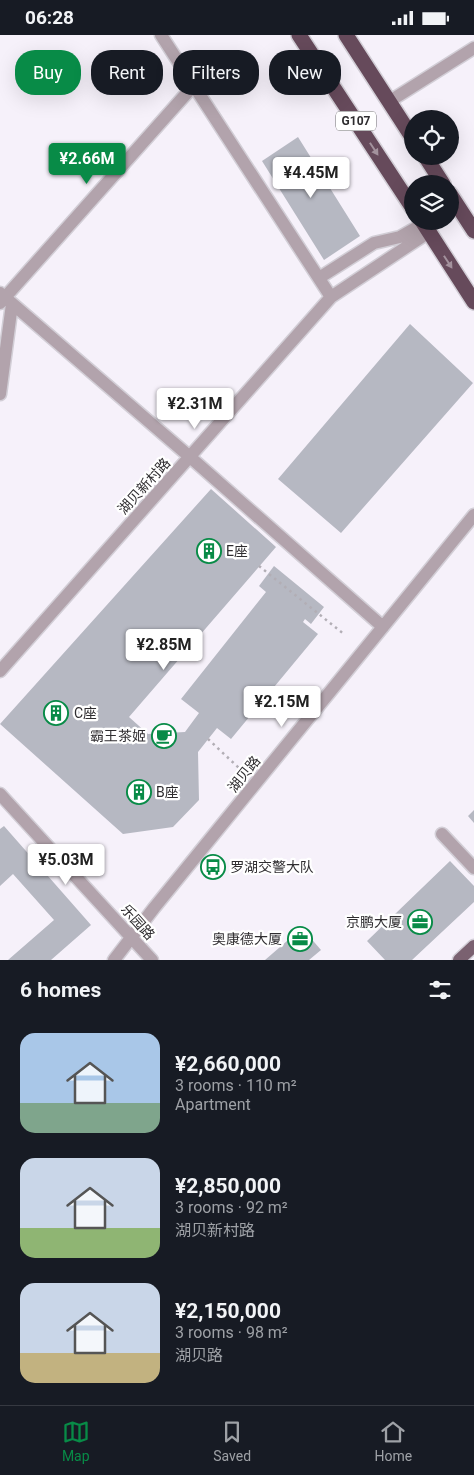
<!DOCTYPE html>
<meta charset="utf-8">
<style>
body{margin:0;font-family:Roboto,"Noto Sans SC",sans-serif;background:#242831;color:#f1f3f6;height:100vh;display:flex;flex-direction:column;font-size:19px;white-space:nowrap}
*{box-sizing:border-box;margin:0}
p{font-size:16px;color:#9ea1a6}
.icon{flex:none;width:28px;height:28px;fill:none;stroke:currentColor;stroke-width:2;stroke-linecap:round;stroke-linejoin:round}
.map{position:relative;height:925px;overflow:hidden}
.sheet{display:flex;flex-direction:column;background:#171b24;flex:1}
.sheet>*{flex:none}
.hud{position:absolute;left:15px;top:15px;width:445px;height:45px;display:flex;gap:10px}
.buttons{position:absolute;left:404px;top:75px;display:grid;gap:10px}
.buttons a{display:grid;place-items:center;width:55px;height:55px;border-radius:50%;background:#171b24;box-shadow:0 5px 20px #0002;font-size:25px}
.price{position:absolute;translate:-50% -42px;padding:0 11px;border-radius:5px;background:#fff;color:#222;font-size:16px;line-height:32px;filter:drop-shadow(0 1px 2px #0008)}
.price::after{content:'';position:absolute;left:50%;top:30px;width:15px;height:11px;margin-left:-8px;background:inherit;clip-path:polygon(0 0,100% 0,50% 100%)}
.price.active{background:#088b47;color:#fff}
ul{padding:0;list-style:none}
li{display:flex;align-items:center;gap:15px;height:125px;padding:0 20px}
li span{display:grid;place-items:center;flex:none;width:140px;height:100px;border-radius:15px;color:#555}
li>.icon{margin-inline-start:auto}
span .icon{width:60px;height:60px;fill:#fffc;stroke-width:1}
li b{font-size:21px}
h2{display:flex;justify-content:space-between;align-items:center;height:60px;padding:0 20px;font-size:21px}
.tag{padding:0 18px;border-radius:20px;background:#171b24;box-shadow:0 5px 20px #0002;font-size:18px;line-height:45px}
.tag.active{background:#088b47;color:#fff}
.status{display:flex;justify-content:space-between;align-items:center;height:35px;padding:0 25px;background:#171b24;direction:ltr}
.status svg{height:14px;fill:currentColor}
.menu{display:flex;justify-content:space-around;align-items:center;height:70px;border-top:1px solid #363941;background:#171b24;font-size:14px;color:#9ea1a6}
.menu a{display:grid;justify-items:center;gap:2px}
.menu .active{color:#088b47}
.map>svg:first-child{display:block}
.building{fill:#b6b8c2}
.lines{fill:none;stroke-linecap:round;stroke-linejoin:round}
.minor-casing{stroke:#d2ced6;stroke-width:15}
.major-casing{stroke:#d2ced6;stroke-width:15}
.highway-casing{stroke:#d2ced6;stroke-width:18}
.path{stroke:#b2aeb5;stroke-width:2.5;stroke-dasharray:2.5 4;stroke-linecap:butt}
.minor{stroke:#b2a3ac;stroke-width:12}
.major{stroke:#7a6170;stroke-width:12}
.highway{stroke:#664a5b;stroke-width:15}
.oneway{fill:#a3929d}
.labels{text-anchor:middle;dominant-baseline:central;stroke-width:4.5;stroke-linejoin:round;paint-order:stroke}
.shield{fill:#fff;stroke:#6d6c6e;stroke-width:1}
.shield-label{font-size:12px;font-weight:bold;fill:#2f2d30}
.street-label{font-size:14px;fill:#2f2d30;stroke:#fff}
.poi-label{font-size:14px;fill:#2f2d30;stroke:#fff;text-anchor:start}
</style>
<div class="status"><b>06:28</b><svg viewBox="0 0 49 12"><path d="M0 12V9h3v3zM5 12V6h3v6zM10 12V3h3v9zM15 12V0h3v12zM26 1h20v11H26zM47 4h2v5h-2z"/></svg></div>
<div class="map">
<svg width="474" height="925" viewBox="0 0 474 925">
<rect width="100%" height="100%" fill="#f6f1fa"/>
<path class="building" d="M298 102 360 201 324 225 262 126Z
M410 289 473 348 341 498 278 444Z
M211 454 276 512 129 682 148 699 185 697 199 678 181 664 266 557 259 551 274 531 324 572 311 589 305 584 303 587 318 599 231 704 217 693 198 717 199 765 173 792 123 799 0 689Z
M474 775V788L468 781Z
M4 791 91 890 51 925H8L54 885 13 839 0 851V794Z
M450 826 474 851V867L412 925H385L367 906Z
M302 893 321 915 309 925H265Z"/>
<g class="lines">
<defs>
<path id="minor" d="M161 0 331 262
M390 66 474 13
M319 243 374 208 400 202 423 189
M0 258 190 422 383 592
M0 268 194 50
M0 359 12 269
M0 636 331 262 429 197
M0 759 152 925
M442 799 474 833
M114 925 154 873 474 480"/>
<path id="major" d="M459 925 474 911"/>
<path id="highway" d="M299 0 412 172
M346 0 412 102
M425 121 443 149
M450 159 474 196
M422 186 474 267"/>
</defs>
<use href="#minor" class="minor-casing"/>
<use href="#major" class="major-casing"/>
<use href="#highway" class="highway-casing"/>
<path class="path" d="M259 531 345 600
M208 704 240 734"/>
<use href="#minor" class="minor"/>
<use href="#major" class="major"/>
<use href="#highway" class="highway"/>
</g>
<defs><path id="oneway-solid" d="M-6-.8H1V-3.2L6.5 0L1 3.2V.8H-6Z" transform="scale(1.25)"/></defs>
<g class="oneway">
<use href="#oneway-solid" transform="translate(374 114) rotate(57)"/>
<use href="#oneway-solid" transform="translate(448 227) rotate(57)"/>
</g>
<defs>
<symbol id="building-ring" viewBox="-11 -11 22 22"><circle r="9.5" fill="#fff" stroke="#088b47" stroke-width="1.5"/><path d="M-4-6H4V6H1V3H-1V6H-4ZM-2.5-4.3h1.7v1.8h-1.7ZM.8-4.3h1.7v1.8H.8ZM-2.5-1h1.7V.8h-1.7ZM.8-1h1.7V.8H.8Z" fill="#088b47"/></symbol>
<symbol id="cafe-ring" viewBox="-11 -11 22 22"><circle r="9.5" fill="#fff" stroke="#088b47" stroke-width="1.5"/><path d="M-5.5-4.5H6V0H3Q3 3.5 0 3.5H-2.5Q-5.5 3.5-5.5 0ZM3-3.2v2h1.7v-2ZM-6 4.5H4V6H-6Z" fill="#088b47"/></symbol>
<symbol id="bus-ring" viewBox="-11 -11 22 22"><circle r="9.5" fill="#fff" stroke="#088b47" stroke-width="1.5"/><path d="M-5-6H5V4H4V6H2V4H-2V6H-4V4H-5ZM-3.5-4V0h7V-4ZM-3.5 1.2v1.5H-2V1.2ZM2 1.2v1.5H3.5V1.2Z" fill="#088b47"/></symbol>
<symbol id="office-ring" viewBox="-11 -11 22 22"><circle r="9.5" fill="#fff" stroke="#088b47" stroke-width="1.5"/><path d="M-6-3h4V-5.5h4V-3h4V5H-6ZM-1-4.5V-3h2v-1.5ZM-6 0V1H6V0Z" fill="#088b47"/></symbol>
</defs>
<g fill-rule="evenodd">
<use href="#building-ring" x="195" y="502" width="28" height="28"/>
<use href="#building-ring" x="42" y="664" width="28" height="28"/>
<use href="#cafe-ring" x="150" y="687" width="28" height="28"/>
<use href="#building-ring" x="125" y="743" width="28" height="28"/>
<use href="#bus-ring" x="199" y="818" width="28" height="28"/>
<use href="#office-ring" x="406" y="873" width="28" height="28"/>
<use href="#office-ring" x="286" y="890" width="28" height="28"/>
</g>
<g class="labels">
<rect class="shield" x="336" y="76.5" width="40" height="19" rx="4"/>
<g class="shield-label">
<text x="356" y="86">G107</text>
</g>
<g class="street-label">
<text transform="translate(144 451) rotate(-48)">湖贝新村路</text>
<text transform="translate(244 739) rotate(-51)">湖贝路</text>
<text transform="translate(138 887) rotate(48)">乐园路</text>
</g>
<g class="poi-label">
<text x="226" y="516">E座</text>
<text x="74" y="678">C座</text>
<text x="146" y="701" text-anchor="end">霸王茶姬</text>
<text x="156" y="757">B座</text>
<text x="230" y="832">罗湖交警大队</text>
<text x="402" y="887" text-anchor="end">京鹏大厦</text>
<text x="282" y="904" text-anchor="end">奥康德大厦</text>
</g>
</g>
</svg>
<div class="buttons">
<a><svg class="icon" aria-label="locate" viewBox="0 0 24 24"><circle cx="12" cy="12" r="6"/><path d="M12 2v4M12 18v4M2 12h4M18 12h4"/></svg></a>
<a><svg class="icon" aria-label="layers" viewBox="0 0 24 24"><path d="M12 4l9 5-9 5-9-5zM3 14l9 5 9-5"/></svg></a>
</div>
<b class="price active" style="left:87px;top:150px">¥2.66M</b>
<b class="price" style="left:311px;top:164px">¥4.45M</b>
<b class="price" style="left:195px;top:395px">¥2.31M</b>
<b class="price" style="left:164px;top:636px">¥2.85M</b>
<b class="price" style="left:282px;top:693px">¥2.15M</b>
<b class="price" style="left:66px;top:851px">¥5.03M</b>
<div class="hud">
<a class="tag active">Buy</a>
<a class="tag">Rent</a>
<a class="tag">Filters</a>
<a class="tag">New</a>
</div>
</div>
<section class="sheet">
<h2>6 homes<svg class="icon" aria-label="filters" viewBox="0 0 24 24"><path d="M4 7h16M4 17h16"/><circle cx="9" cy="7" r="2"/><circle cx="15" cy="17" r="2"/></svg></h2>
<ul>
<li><span style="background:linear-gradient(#a9c7e8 70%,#7fa58c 0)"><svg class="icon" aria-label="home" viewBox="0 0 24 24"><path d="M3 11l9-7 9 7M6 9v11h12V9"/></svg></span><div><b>¥2,660,000</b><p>3 rooms · 110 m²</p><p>Apartment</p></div></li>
<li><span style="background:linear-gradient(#c9d6e8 70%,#8fb573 0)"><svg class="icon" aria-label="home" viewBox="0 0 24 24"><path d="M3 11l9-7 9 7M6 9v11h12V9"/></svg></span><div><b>¥2,850,000</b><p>3 rooms · 92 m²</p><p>湖贝新村路</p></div></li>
<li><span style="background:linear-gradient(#c9d6e8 70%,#c2b280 0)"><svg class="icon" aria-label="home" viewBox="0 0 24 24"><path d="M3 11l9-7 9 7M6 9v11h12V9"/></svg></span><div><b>¥2,150,000</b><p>3 rooms · 98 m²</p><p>湖贝路</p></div></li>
</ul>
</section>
<nav class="menu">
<a class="active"><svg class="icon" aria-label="map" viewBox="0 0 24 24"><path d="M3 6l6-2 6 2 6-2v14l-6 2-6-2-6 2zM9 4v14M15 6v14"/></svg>Map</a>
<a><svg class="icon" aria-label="saved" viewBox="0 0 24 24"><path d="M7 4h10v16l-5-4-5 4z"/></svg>Saved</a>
<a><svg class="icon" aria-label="home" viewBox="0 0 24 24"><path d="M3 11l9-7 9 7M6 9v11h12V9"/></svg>Home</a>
</nav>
